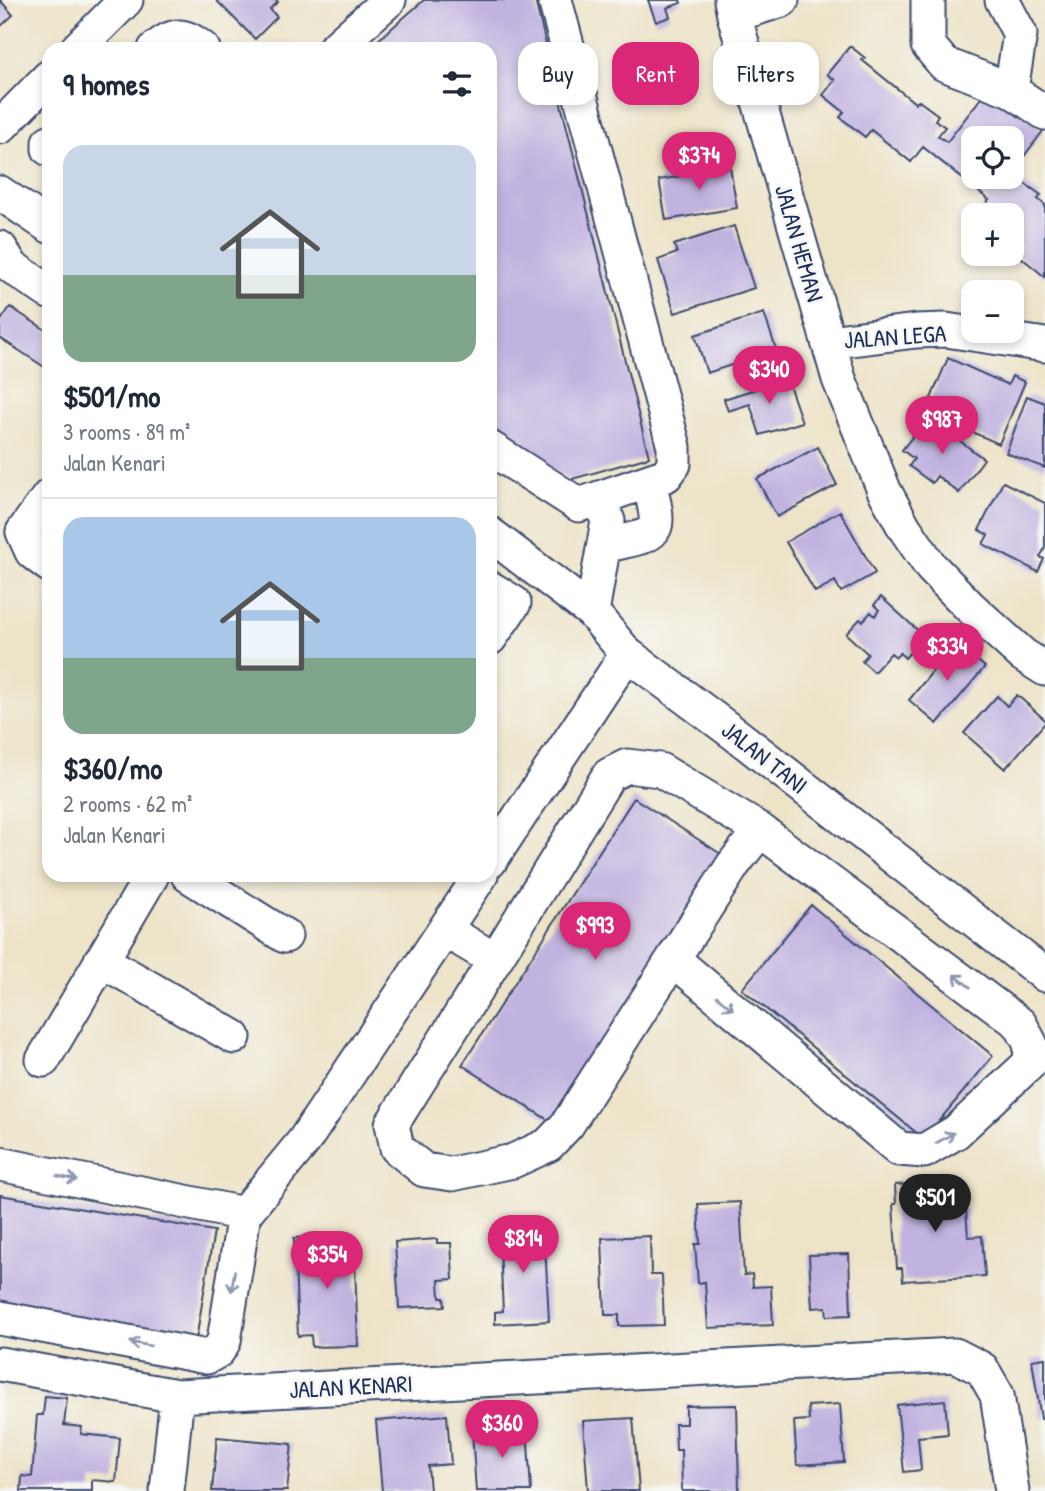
<!DOCTYPE html>
<meta charset="utf-8">
<style>
body{margin:0;font-family:"Patrick Hand",sans-serif;background:#f2f2f3;color:#1f2937;height:100vh;display:flex;flex-direction:column;font-size:26px;white-space:nowrap}
*{box-sizing:border-box;margin:0}
p{font-size:23px;color:#747a83}
.icon{flex:none;width:38px;height:38px;fill:none;stroke:currentColor;stroke-width:2;stroke-linecap:round;stroke-linejoin:round}
.map{position:relative;flex:1;overflow:hidden}
.panel{position:absolute;left:42px;top:42px;width:455px;height:840px;display:flex;flex-direction:column;background:#fff;border-radius:21px;box-shadow:0 4px 10px #0003}
.panel>*{flex:none}
.banner{position:absolute;left:518px;top:42px;width:422px;height:63px;display:flex;gap:14px}
.buttons{position:absolute;left:961px;top:126px;display:grid;gap:14px}
.buttons a{display:grid;place-items:center;width:63px;height:63px;border-radius:14px;background:#fff;box-shadow:0 4px 10px #0003;font-size:35px}
.price{position:absolute;translate:-50% -60px;padding:0 16px;border-radius:24px;background:#db2777;color:#fff;font-size:23px;line-height:46px;filter:drop-shadow(0 2px 4px #0008)}
.price::after{content:'';position:absolute;left:50%;top:42px;width:21px;height:16px;margin-left:-10px;background:inherit;clip-path:polygon(0 0,100% 0,50% 100%)}
.price.current{background:#222;color:#fff}
ul{padding:0;list-style:none}
li{display:grid;align-content:center;gap:14px;height:371px;padding:0 21px}
li+li{border-top:2px solid #e0e1e3}
li span{display:grid;place-items:center;height:217px;border-radius:21px;color:#555}
li>.icon{margin-inline-start:auto}
span .icon{width:126px;height:126px;fill:#fffc;stroke-width:1}
li b{font-size:30px}
h2{display:flex;justify-content:space-between;align-items:center;height:84px;padding:0 21px;font-size:30px}
.tag{padding:0 24px;border-radius:21px;background:#fff;box-shadow:0 4px 10px #0003;font-size:24px;line-height:63px}
.tag.current{background:#db2777;color:#fff}
.map>svg:first-child{display:block}
.building{fill:#c1b3e0}
.lines{fill:none;stroke-linecap:round;stroke-linejoin:round}
.minor-casing{stroke:#3a4a6e;stroke-width:37}
.minor{stroke:#fff;stroke-width:33}
.oneway{stroke:#8d97ae}
.labels{text-anchor:middle;dominant-baseline:central;stroke-width:5;stroke-linejoin:round;paint-order:stroke}
.street-label{font-size:24px;fill:#1b2f5e;stroke:#f6f6f2}
</style>
<div class="map">
<svg width="1045" height="1491" viewBox="0 0 1045 1491">
<rect width="100%" height="100%" fill="#f6f6f2"/>
<filter id="ink" filterUnits="userSpaceOnUse"><feTurbulence type="fractalNoise" baseFrequency=".0143" numOctaves="2"/><feDisplacementMap in="SourceGraphic" scale="14" xChannelSelector="R" yChannelSelector="G"/><feConvolveMatrix kernelMatrix="1 2 1 2 8 2 1 2 1" color-interpolation-filters="sRGB"/></filter>
<filter id="wash" filterUnits="userSpaceOnUse"><feTurbulence type="fractalNoise" baseFrequency=".00686" numOctaves="4" result="noise"/><feDisplacementMap in="SourceGraphic" scale="28" xChannelSelector="R" yChannelSelector="G"/><feGaussianBlur stdDeviation="1.57" result="paint"/><feColorMatrix in="noise" values="0 0 0 0 0 0 0 0 0 0 0 0 0 0 0 0 0 1.4 0 .05"/><feComposite in="paint" operator="in"/></filter>
<g filter="url(#wash)">
<rect width="100%" height="100%" fill="#ede3c7"/>
<g id="blocks">
<path class="building" d="M0 0 13 15 0 27Z
M216 0H276L278 2 270 9 277 17 255 39Z
M424 0H535L649 457 569 480 490 427V49H368Z
M648 0H680L681 3 667 8 670 17 656 22Z
M850 46 865 58 862 60 915 103 919 101 938 115 935 120 945 127 938 136 947 142 988 89 1043 131 1012 172V138H973V177H1008L1021 187 1024 183 1041 195 1038 199 1045 205V277L1017 254 1022 247 1012 239V215H982L979 213 989 200 923 147 911 162 871 130 865 137 840 117 844 112 823 95 835 80 827 74Z
M721 155 724 167H730L737 208 666 220 659 180 711 171 709 158Z
M734 226 754 288 675 313 658 260 677 253 674 245Z
M10 307 49 332V370L0 338V322Z
M764 313 777 352 757 362 756 357 707 373 695 335Z
M948 358 1008 385 1012 376 1025 382 999 444 963 428 967 419 929 403Z
M787 379 802 422 760 435 750 404 728 411 724 399Z
M1027 396 1045 403V468L1006 453Z
M928 417 984 459 959 493 937 476 932 483 909 466 914 459 902 450Z
M818 447 837 485 777 517 757 479Z
M1003 482 1045 503V548L1040 557 1044 559 1038 572 983 544 988 535 979 530Z
M840 511 875 573 841 592 835 581 815 592 786 542Z
M881 597 924 636 905 658 900 653 896 657 891 653 874 672 862 661 868 654 846 634 860 619 863 621 871 612 875 616 879 610 874 605Z
M956 643 985 667 937 724 909 700Z
M1017 695 1045 720V723L1005 769 964 733 997 696 1007 706Z
M634 798 727 858 556 1125 462 1065Z
M811 905 993 1056 924 1139 742 989Z
M959 1181 961 1209H966L968 1237 982 1236 985 1276 903 1281 902 1268H897L893 1204H896L895 1185Z
M0 1195 214 1231 196 1340 0 1307Z
M740 1202 744 1275 752 1274 753 1287 771 1286 773 1325 708 1328 705 1282 698 1283 695 1244H700L698 1204Z
M544 1224 549 1321 495 1324V1312L503 1311 499 1226Z
M354 1236 358 1346 312 1347 311 1335 298 1336 294 1238Z
M650 1236 651 1275H662L664 1325 619 1326V1315H605L602 1238Z
M437 1239V1243H451L453 1279 439 1280 440 1298H444L445 1306 399 1308 395 1242Z
M849 1254 851 1315 827 1316 826 1307 812 1308 809 1255Z
M1045 1358V1418L1041 1419 1032 1360Z
M45 1396 67 1398 64 1425 82 1427 81 1434 120 1438 116 1482 92 1480V1491H21L22 1476 32 1477 37 1415H43Z
M945 1400 948 1434 918 1437 921 1470 904 1472 897 1405Z
M840 1404 844 1462 797 1465 794 1421 809 1420 808 1406Z
M737 1405 739 1491H682L681 1450H676L675 1424H686V1406Z
M447 1415 451 1464 428 1466 430 1491H382L376 1421Z
M633 1418 639 1491H588L583 1421Z
M527 1428 531 1491H476L472 1431Z
M217 1437 292 1444 287 1491H212Z"/>
</g>
</g>
<g filter="url(#ink)">
<use href="#blocks" fill-opacity="0" stroke="#3a4a6e" stroke-width="2"/>
<g class="lines">
<defs>
<path id="minor" d="M731 0 734 15 839 379 884 490 904 527 931 567 970 607 1023 655 1045 669
M928 0V45L944 64 1011 90 1045 113
M1002 0 1020 34 1011 90
M734 15 782 0
M77 49 126 0
M155 49C175 33 183 33 203 49
M334 49 389 0
M0 127 49 77
M49 142V149
M0 193 49 226
M0 248 12 267 49 292
M828 342 916 331 946 330 1045 345
M490 448 579 505 666 475 674 464V447L555 0
M49 496 23 532 32 552 49 565
M490 534 592 612 627 654 735 734 1045 975
M604 546C660 532 663 540 649 481
M490 588 514 603 490 638
M592 612 608 521 599 498
M627 766 660 770 760 830 733 865 567 1125 548 1145 513 1161 452 1174 424 1170 397 1148 392 1124 495 960 609 775Z
M490 861 627 654
M188 875 285 936
M445 930 495 960
M673 959 899 1149 924 1151 956 1132 1030 1063 1031 1045 1020 1024 760 830
M101 960 234 1037
M43 1060 152 875
M0 1164 244 1214
M0 1318 207 1357 218 1351 224 1341 244 1214 304 1141 481 875
M0 1364 177 1396 955 1355 982 1369 997 1395 1012 1491
M167 1491 177 1396"/>
</defs>
<use href="#minor" class="minor-casing"/>
<use href="#minor" class="minor"/>
</g>
<defs><path id="oneway-shaft" d="M-6 0H5M1.5-3L5.5 0L1.5 3" fill="none" stroke-width="1.6" stroke-linecap="round" stroke-linejoin="round" transform="scale(1.75)"/></defs>
<g class="oneway">
<use href="#oneway-shaft" transform="translate(962 981) rotate(-143)"/>
<use href="#oneway-shaft" transform="translate(725 1003) rotate(40)"/>
<use href="#oneway-shaft" transform="translate(945 1138) rotate(-30)"/>
<use href="#oneway-shaft" transform="translate(67 1178) rotate(12)"/>
<use href="#oneway-shaft" transform="translate(233 1281) rotate(99)"/>
<use href="#oneway-shaft" transform="translate(140 1344) rotate(-170)"/>
</g>
</g>
<g class="labels">
<g class="street-label">
<text transform="translate(800 243) rotate(74)">JALAN HEMAN</text>
<text transform="translate(895 336) rotate(-4)">JALAN LEGA</text>
<text transform="translate(765 757) rotate(38)">JALAN TANI</text>
<text transform="translate(351 1386) rotate(-3)">JALAN KENARI</text>
</g>
</g>
</svg>
<div class="buttons">
<a><svg class="icon" aria-label="locate" viewBox="0 0 24 24"><circle cx="12" cy="12" r="6"/><path d="M12 2v4M12 18v4M2 12h4M18 12h4"/></svg></a>
<a>+</a>
<a>−</a>
</div>
<b class="price" style="left:699px;top:192px">$374</b>
<b class="price" style="left:769px;top:406px">$340</b>
<b class="price" style="left:942px;top:456px">$987</b>
<b class="price" style="left:947px;top:683px">$334</b>
<b class="price" style="left:595px;top:962px">$993</b>
<b class="price current" style="left:935px;top:1234px">$501</b>
<b class="price" style="left:523px;top:1275px">$814</b>
<b class="price" style="left:327px;top:1291px">$354</b>
<b class="price" style="left:502px;top:1460px">$360</b>
<div class="banner">
<a class="tag">Buy</a>
<a class="tag current">Rent</a>
<a class="tag">Filters</a>
</div>
<section class="panel">
<h2>9 homes<svg class="icon" aria-label="filters" viewBox="0 0 24 24"><path d="M4 7h16M4 17h16"/><circle cx="9" cy="7" r="2"/><circle cx="15" cy="17" r="2"/></svg></h2>
<ul>
<li><span style="background:linear-gradient(#c9d6e8 60%,#7fa58c 0)"><svg class="icon" aria-label="home" viewBox="0 0 24 24"><path d="M3 11l9-7 9 7M6 9v11h12V9"/></svg></span><div><b>$501/mo</b><p>3 rooms · 89 m²</p><p>Jalan Kenari</p></div></li>
<li><span style="background:linear-gradient(#a9c7e8 65%,#7fa58c 0)"><svg class="icon" aria-label="home" viewBox="0 0 24 24"><path d="M3 11l9-7 9 7M6 9v11h12V9"/></svg></span><div><b>$360/mo</b><p>2 rooms · 62 m²</p><p>Jalan Kenari</p></div></li>
</ul>
</section>
</div>
